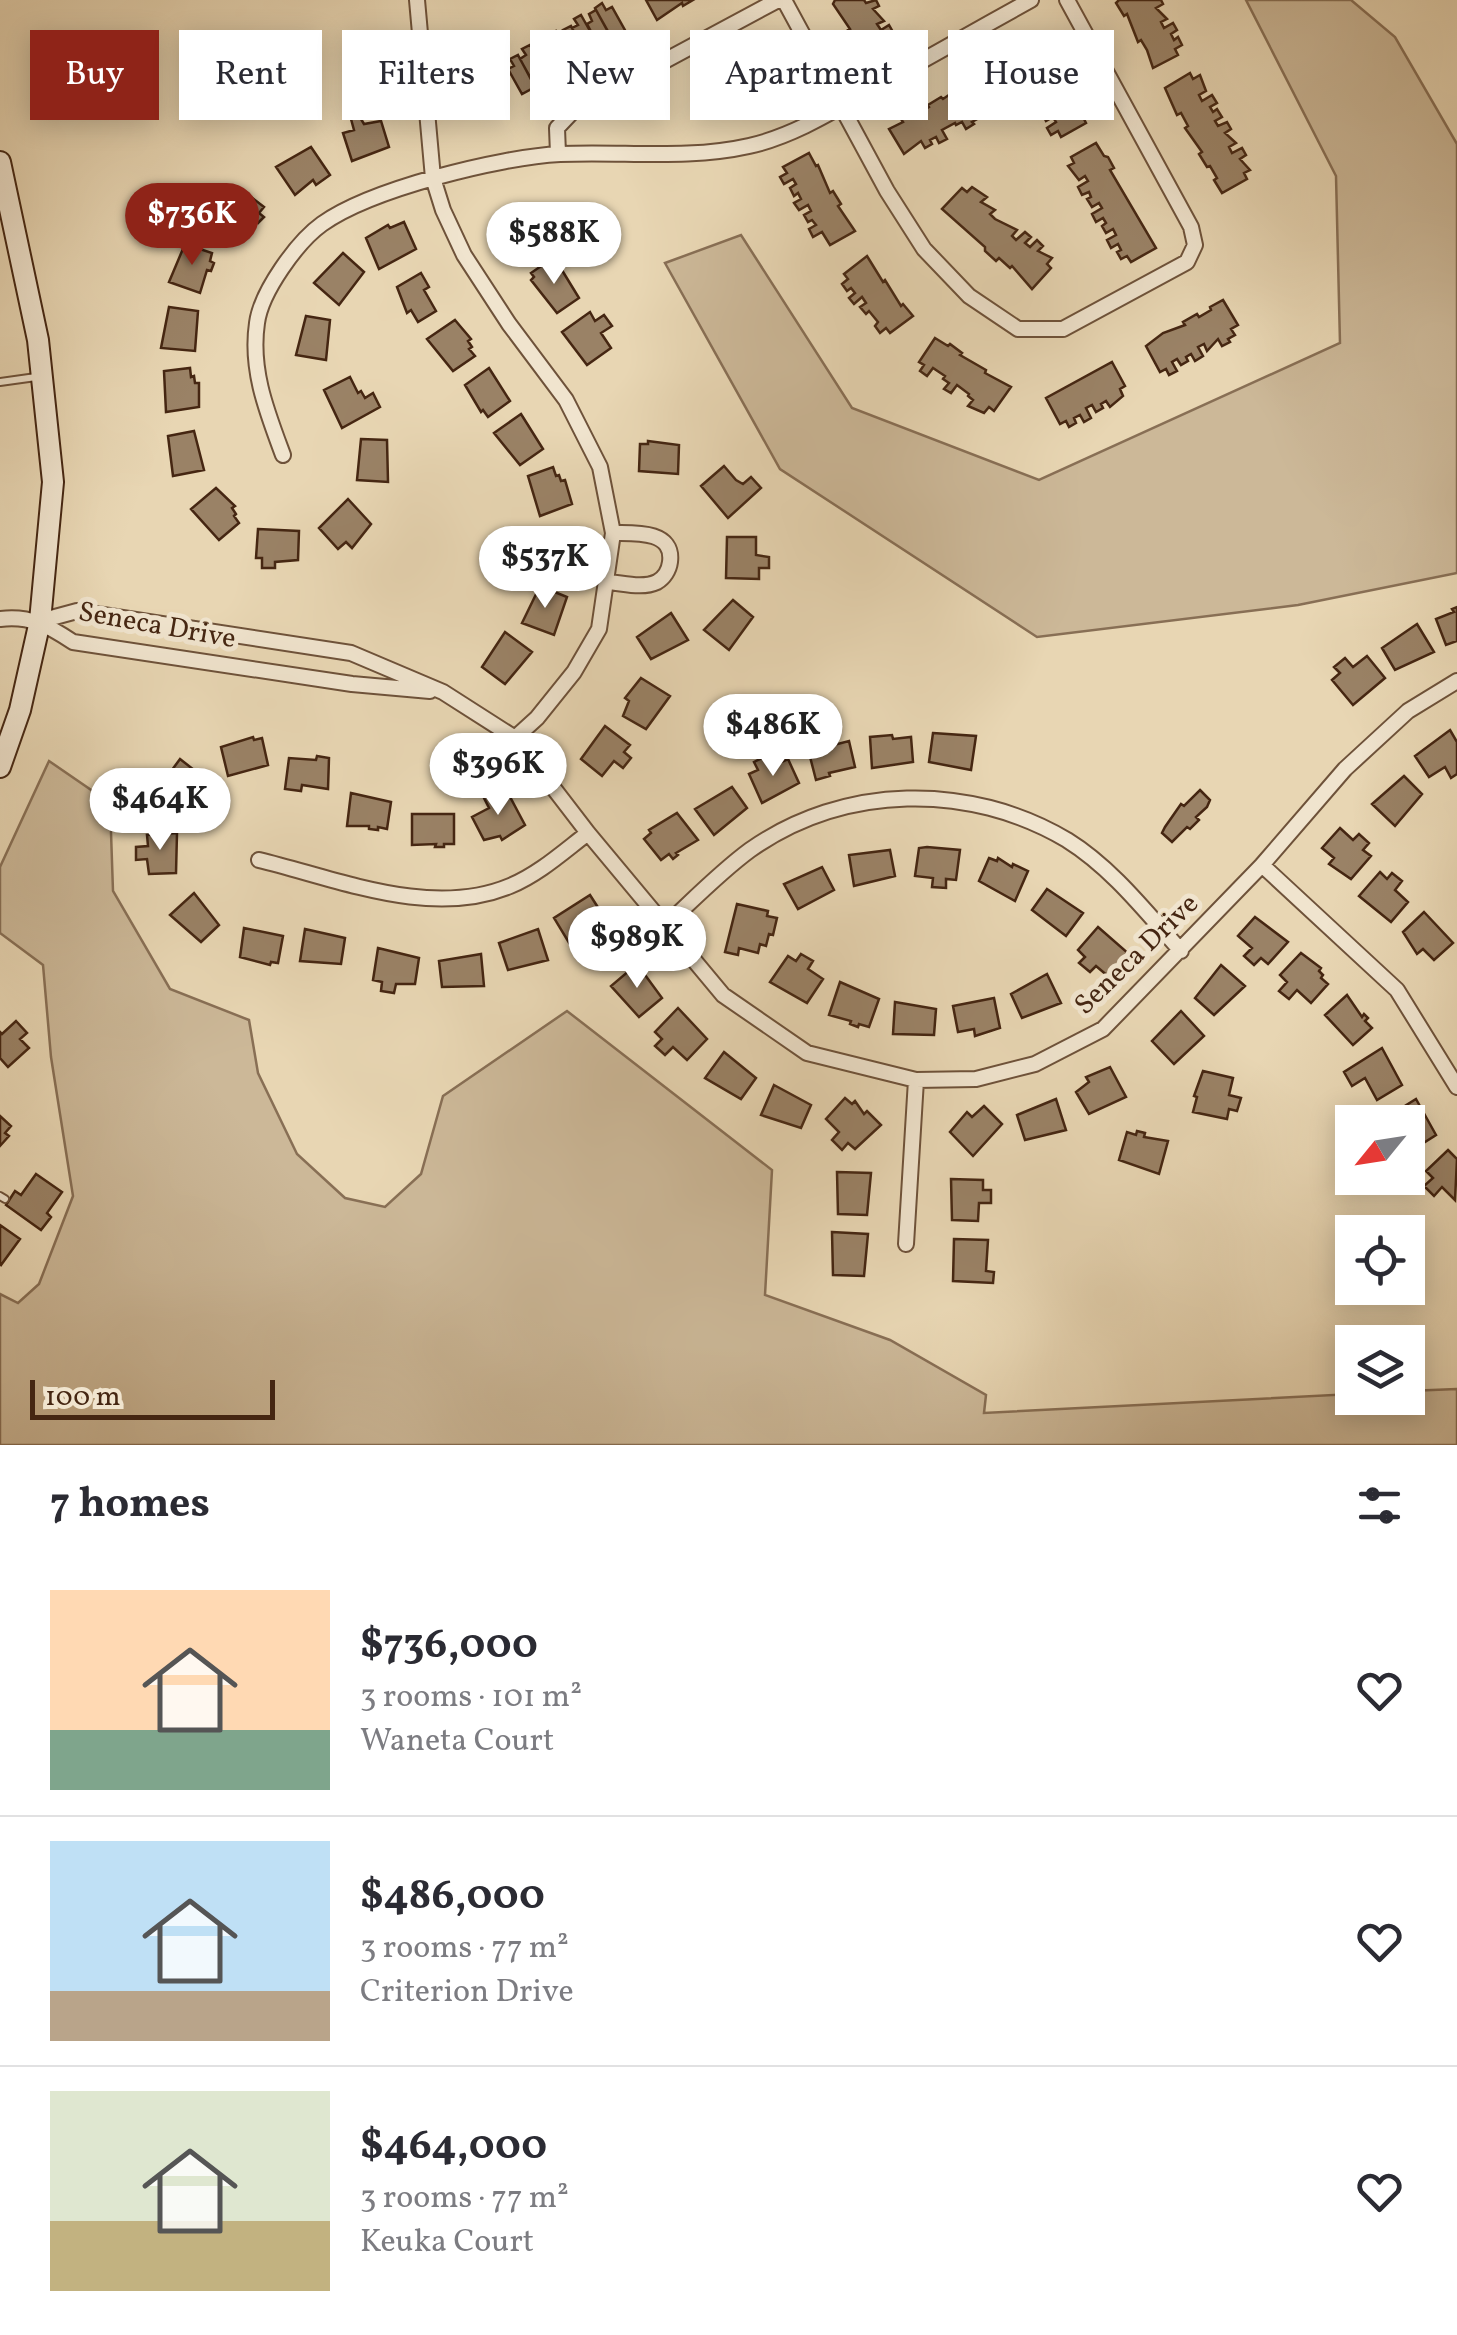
<!DOCTYPE html>
<meta charset="utf-8">
<style>
body{margin:0;font-family:Vollkorn,serif;background:#f7f7f7;color:#2b2b33;height:100vh;display:flex;flex-direction:column;font-size:38px;white-space:nowrap}
*{box-sizing:border-box;margin:0}
p{font-size:32px;color:#7c7c81}
.icon{flex:none;width:55px;height:55px;fill:none;stroke:currentColor;stroke-width:2;stroke-linecap:round;stroke-linejoin:round}
.map{position:relative;height:1445px;overflow:hidden}
.sheet{display:flex;flex-direction:column;background:#fff;flex:1}
.sheet>*{flex:none}
.guide{position:absolute;left:30px;top:30px;width:1398px;height:90px;display:flex;gap:20px}
.needle{width:65px;rotate:240deg}
.tools{position:absolute;left:1335px;top:1105px;display:grid;gap:20px}
.tools a{display:grid;place-items:center;width:90px;height:90px;border-radius:0px;background:#fff;box-shadow:0 5px 25px #0003;font-size:50px}
.scale{position:absolute;left:30px;bottom:25px;width:245px;box-sizing:border-box;padding-left:10px;border:5px solid #452612;border-top:0;font-size:28px;line-height:35px;white-space:nowrap;color:#452612;-webkit-text-stroke:8px #f0e4ce;paint-order:stroke}
.price{position:absolute;translate:-50% -85px;padding:0 22px;border-radius:35px;background:#fff;color:#222;font-size:32px;line-height:65px;filter:drop-shadow(0 2px 5px #0008)}
.price::after{content:'';position:absolute;left:50%;top:60px;width:30px;height:22px;margin-left:-15px;background:inherit;clip-path:polygon(0 0,100% 0,50% 100%)}
.price.active{background:#8f2418;color:#fff}
ul{padding:0;list-style:none}
li{display:flex;align-items:center;gap:30px;height:250px;padding:0 50px}
li+li{border-top:2px solid #e1e1e2}
li span{display:grid;place-items:center;flex:none;width:280px;height:200px;border-radius:0px;color:#555}
li>.icon{margin-inline-start:auto}
span .icon{width:120px;height:120px;fill:#fffc;stroke-width:1}
li b{font-size:42px}
h2{display:flex;justify-content:space-between;align-items:center;height:120px;padding:0 50px;font-size:42px}
.pill{padding:0 35px;border-radius:0px;background:#fff;box-shadow:0 5px 25px #0003;font-size:35px;line-height:90px}
.pill.active{background:#8f2418;color:#fff}
.map>svg:first-child{display:block}
.green{fill:#ccb898;stroke:#886f55;stroke-width:2.5}
.building{fill:#9a8266;stroke:#452612;stroke-width:2.5}
.lines{fill:none;stroke-linecap:round;stroke-linejoin:round}
.service-casing{stroke:#6e523a;stroke-width:10}
.minor-casing{stroke:#6e523a;stroke-width:18}
.secondary-casing{stroke:#452612;stroke-width:24}
.service{stroke:#f0e4ce;stroke-width:6}
.minor{stroke:#f0e4ce;stroke-width:14}
.secondary{stroke:#f0e4ce;stroke-width:20}
.labels{text-anchor:middle;dominant-baseline:central;stroke-width:10;stroke-linejoin:round;paint-order:stroke}
.street-label{font-size:28px;fill:#452612;stroke:#f0e4ce}
</style>
<div class="map">
<svg width="1457" height="1445" viewBox="0 0 1457 1445">
<rect width="100%" height="100%" fill="#e8d6b3"/>
<filter id="stains"><feTurbulence type="fractalNoise" baseFrequency=".002" numOctaves="4"/><feColorMatrix values="0 0 0 0 .2 0 0 0 0 .09 0 0 0 0 .02 0 0 0 .5 -.17"/></filter>
<radialGradient id="worn" r=".72"><stop offset=".6" stop-color="#630" stop-opacity="0"/><stop offset="1" stop-color="#630" stop-opacity=".3"/></radialGradient>
<path class="green" d="M1246 0H1351L1395 37 1457 144V573L1298 605 1037 637 780 469 665 263 741 235 852 408 1039 480 1340 343 1336 176Z
M49 761 110 803 113 891 170 989 249 1020 258 1073 297 1154 345 1198 385 1207 421 1174 443 1096 567 1011 772 1170 765 1295 890 1340 986 1395 984 1413 1352 1394V1398H1408V1391L1457 1389V1445H0V1294L18 1303 39 1284 73 1196 51 1057 43 965 0 933V867Z"/>
<path class="building" d="M646 0H693L683 6 682 3 657 20Z
M835 0H864L866 3 876 0 879 6 873 9 884 21 877 24 881 30 889 25 893 32 887 36 891 42 865 56 858 42H854L848 30 850 29 833 4Z
M1119 0H1161L1163 4 1156 8 1167 19 1161 22 1164 28 1173 23 1177 30 1171 34 1174 40 1178 37 1182 45 1175 49 1178 55 1153 68 1147 50 1141 40 1138 42 1127 14 1124 16 1116 3Z
M602 3 606 10 612 7 626 32 612 39 595 8Z
M596 10 614 42 601 50 587 24 592 21 589 14Z
M581 15 599 47 586 54 572 28 578 25 574 19Z
M571 26 588 58 575 65 561 40 567 37 563 30Z
M556 31 573 62 560 70 546 44 552 41 548 35Z
M544 40 562 73 549 80 535 54 540 51 537 45Z
M1044 43 1051 56 1048 58 1055 71 1059 69 1086 123 1061 137 1058 131 1051 135 1047 128 1056 122 1053 117 1046 121 1042 113 1046 111 1043 105 1037 109 1032 101 1041 96 1038 90 1032 94 1027 80 1020 83 1017 76 1019 74 1015 67 1021 63 1018 58Z
M530 45 547 77 534 84 520 59 526 55 522 49Z
M518 55 535 87 522 94 508 69 514 66 510 59Z
M1190 73 1193 79 1200 75 1206 91 1199 95 1202 101 1212 95 1217 103 1210 107 1213 112 1217 109 1222 117 1215 121 1218 126 1227 122 1231 129 1225 133 1236 143 1229 147 1232 153 1242 148 1246 155 1240 159 1250 170 1244 173 1247 179 1222 193 1214 180 1217 178 1210 166 1207 167 1199 154 1202 152 1185 128 1188 126 1181 113 1177 115 1165 88Z
M968 82 982 108 976 112 979 118 972 122 974 124 966 129 962 122 956 125 955 123 942 130 947 139 939 143 936 137 930 140 932 144 925 148 921 141 904 154 889 129 903 122 901 119 915 111 917 114 929 107 928 105 941 97 943 99Z
M358 114 364 124 381 121 389 147 352 161 343 133 354 130 351 119Z
M1096 143 1104 156 1108 157 1114 168 1110 170 1156 248 1131 262 1127 256 1121 259 1117 252 1121 250 1118 244 1111 248 1107 240 1116 235 1113 229 1106 233 1102 226 1106 223 1103 218 1096 222 1092 214 1102 208 1099 203 1092 207 1087 199 1091 197 1089 192 1082 195 1078 187 1088 181 1085 176 1079 180 1068 166 1074 163 1071 157Z
M311 147 330 175 316 185 313 180 295 195 276 167Z
M809 153 816 166 818 165 830 193 833 191 841 204 838 206 855 231 830 245 822 232 813 237 809 229 816 225 812 220 808 222 804 215 811 211 808 205 799 210 794 203 801 199 798 193 794 196 790 188 796 184 793 179 784 184 780 177 787 173 783 167Z
M972 187 987 197 981 202 995 210 990 214 995 219 1017 230 1012 236 1016 240 1025 232 1031 237 1025 243 1030 247 1037 240 1043 246 1038 251 1052 258 1047 264 1051 268 1032 289 1012 266 1010 268 999 258 996 261 985 251V247L942 209 962 188 967 192Z
M242 190 264 207 259 213 264 217 258 223 254 220 241 241 214 221Z
M521 213 539 252 516 264 493 229Z
M404 222 416 249 379 269 366 238 388 225 390 228Z
M185 244 212 253 210 261 214 263 211 271 207 270 200 293 169 282Z
M343 253 364 272 339 305 314 283Z
M867 256 883 282 885 280 901 306 903 304 913 316 890 333 886 328 880 333 875 326 878 322 869 311 866 314 860 307 866 303 862 297 854 304 849 298 855 293 851 288 847 291 842 284 848 279 844 274Z
M557 262 579 298 557 313 531 280 534 277 531 273 544 264 548 268Z
M421 273 429 287 424 290 436 311 418 322 411 310 407 313 397 287Z
M1223 300 1238 325 1231 329 1235 335 1228 339 1230 342 1222 346 1218 339 1207 351 1204 344 1198 347 1203 356 1195 361 1191 354 1186 357 1188 361 1181 365 1177 359 1172 362 1177 371 1169 375 1166 369 1160 372 1146 346 1163 333 1185 325 1183 322 1197 314 1199 317 1211 310 1210 307Z
M169 307 198 311 195 351 161 348Z
M590 312 595 321 604 315 612 326 601 333 611 348 587 365 562 332Z
M306 316 330 320 326 360 296 355Z
M455 320 471 339 468 341 472 347 469 349 475 356 453 371 427 339Z
M935 338 948 346 950 344 962 353 960 355 986 370 985 373 1011 387 994 411 989 407 984 413 968 406 973 400 968 396 969 394 957 385 951 393 944 389 949 383 943 379 945 376 933 368 927 376 920 371 924 365 919 362Z
M1112 362 1125 386 1120 389 1123 396 1110 407 1106 401 1101 404 1103 408 1096 412 1092 405 1086 408 1091 418 1084 422 1080 415 1074 418 1076 423 1069 427 1066 421 1060 424 1046 398Z
M190 368 191 377 194 376 195 383H199V407L166 412 164 371Z
M489 368 510 401 488 417 483 410 481 412 465 385Z
M350 377 358 393 361 391 365 398 373 393 380 407 342 428 324 390Z
M521 414 543 449 520 465 494 433Z
M194 431 204 470 173 476 168 436Z
M361 439 387 440 388 482 357 480Z
M648 441 679 445 678 474 639 471 640 444H648Z
M724 466 736 480 743 484 751 477 761 488 728 518 701 486Z
M553 467 556 476 559 475 561 481 565 480 572 504 540 516 528 476Z
M216 488 235 506 232 508 236 514 234 516 239 523 219 540 191 509Z
M348 499 371 524 352 548 346 542 338 549 319 528Z
M258 529 299 531 298 560 275 562V568H262V558H256Z
M547 529 576 530V540L579 541V548H576L577 571H543Z
M727 537H756V555L769 557V568H759V579L726 578Z
M540 586 567 597 554 635 522 623Z
M733 600 753 617 729 650 704 630Z
M1457 607V641L1446 645 1436 619 1454 612 1452 609Z
M671 613 688 640 651 659 637 637Z
M1417 624 1434 652 1395 670 1382 648Z
M505 632 532 652 505 684 482 667Z
M1367 656 1385 678 1353 705 1332 680 1340 673 1334 667 1345 658 1353 667Z
M641 678 670 696 646 729 623 716 629 701 625 698Z
M605 726 630 745 624 752 631 758 623 768 614 761 602 776 581 759Z
M1450 730 1457 742V774L1451 778 1445 767 1429 777 1415 756Z
M933 733 976 736 971 770 929 762Z
M827 735 830 746 849 741 855 767 829 773 830 776 816 780 808 749 816 747 814 738Z
M892 735 893 739 911 737 913 762 872 768 870 737Z
M253 737 254 740 262 738 268 765 228 776 221 747Z
M317 756 329 758 328 789 302 785 301 791 285 789 289 758 316 760Z
M766 756 771 767 788 759 799 783 762 803 749 774 758 770 754 762Z
M180 759 203 777 181 810 146 785 155 772 162 778 166 772 169 774Z
M1404 776 1422 794 1395 826 1372 804Z
M732 787 747 808 714 835 695 809Z
M1200 790 1210 800 1207 807 1196 817 1199 820 1190 829 1187 827 1172 842 1162 833 1165 827 1181 804 1184 806Z
M496 792 500 800 509 795 525 825 502 840 500 836 484 840 472 817 489 808 484 798Z
M351 793 391 802 387 829 378 827V830L369 829V826H347Z
M677 813 698 840 676 853 678 855 673 859 669 854 661 860 644 839 651 833 649 830Z
M412 814H454V844H444V847H435L436 844 412 845Z
M1340 828 1353 840 1359 834 1369 843 1363 850 1371 856 1351 879 1329 864 1334 858 1322 848Z
M177 833 176 873 149 874 147 859 136 860V847L148 846 147 835Z
M927 847 960 850 956 880 946 879V888L932 887 933 878 915 876 919 848Z
M890 850 895 876 854 886 849 855Z
M989 858 997 861 998 858 1012 867 1013 864 1028 871 1015 901 979 881Z
M822 867 834 890 798 909 784 884Z
M1380 872 1387 879 1392 873 1402 881 1395 890 1408 902 1391 922 1359 896Z
M1047 889 1083 913 1066 936 1032 910Z
M194 893 219 925 201 942 170 915Z
M590 895 608 923 601 928 604 932 593 939 590 934 571 946 554 918Z
M737 904 768 911 767 916 777 918 773 935 769 934 766 946 760 944 758 953 739 948 738 955 725 952Z
M1424 912 1453 943 1434 960 1423 949 1417 954 1403 932Z
M1255 917 1288 942 1268 964 1261 958 1254 965 1244 956 1252 948 1238 936Z
M1098 927 1129 954 1109 977 1096 966 1090 972 1079 963 1085 957 1078 950Z
M244 928 283 936 278 963 271 962 270 965 240 957Z
M305 929 345 938 341 964 300 961Z
M538 929 548 960 508 970 499 943Z
M378 948 419 958 415 984H396L394 993 381 991 382 982 373 980Z
M1301 953 1321 968 1319 971 1323 975 1321 978 1328 984 1311 1003 1297 990 1289 999 1279 991 1287 982 1280 975Z
M481 954 484 986 442 987 439 961Z
M801 954 813 961 808 969 823 979 807 1003 770 982 788 956 796 961Z
M637 964 662 998 639 1017 611 986Z
M1221 965 1245 986 1214 1015 1195 998Z
M1047 974 1061 1003 1022 1018 1011 994Z
M840 982 879 999 869 1027 859 1024 858 1027 850 1024 851 1021 829 1015Z
M1347 995 1362 1017 1364 1014 1368 1018 1365 1021 1372 1028 1353 1045 1325 1015Z
M994 998 1000 1028 975 1036 974 1029 958 1032 953 1006Z
M895 1002 936 1009 934 1035 893 1034Z
M678 1008 707 1039 687 1060 673 1047 665 1055 655 1046 662 1039 655 1032Z
M1181 1011 1204 1036 1174 1064 1152 1041Z
M16 1021 27 1033 20 1039 29 1048 8 1067 0 1058V1032L2 1034Z
M1382 1048 1402 1085 1377 1100 1365 1078 1352 1086 1344 1072Z
M724 1052 756 1078 741 1099 705 1078Z
M1110 1067 1126 1097 1089 1114 1076 1092 1089 1082 1086 1077Z
M1203 1071 1233 1078 1229 1095 1241 1098 1237 1111 1229 1109 1227 1119 1193 1112 1197 1097 1194 1096Z
M774 1085 811 1105 801 1128 761 1115Z
M845 1098 852 1104 855 1101 864 1114 867 1111 881 1125 855 1149 848 1143 842 1150 832 1140 839 1132 826 1119Z
M1056 1099 1066 1130 1025 1140 1017 1115Z
M1416 1099 1436 1135 1414 1149 1408 1138V1122H1396L1392 1114Z
M984 1106 1002 1124 973 1156 950 1132 967 1112 972 1117Z
M0 1116 11 1126 5 1133 9 1136 0 1146Z
M1137 1131 1145 1133 1144 1137 1168 1141 1159 1174 1119 1160 1127 1132 1136 1135Z
M1448 1150 1457 1159 1455 1200 1442 1187 1434 1196 1424 1186 1433 1178 1426 1171Z
M837 1172 871 1173 867 1215 838 1214Z
M36 1174 62 1192 47 1213 51 1217 41 1230 6 1205 15 1191 21 1195Z
M951 1179 983 1180V1190H991V1203H979L978 1221 952 1220Z
M0 1225 20 1239 1 1265 0 1264Z
M832 1232 868 1234 864 1276 833 1275Z
M954 1239 988 1240 986 1271 994 1272 993 1283 953 1281Z"/>
<g class="lines">
<defs>
<path id="service" d="M0 382 36 377
M0 1196 5 1199"/>
<path id="minor" d="M417 0 433 178 443 210 464 255 509 324 566 400 600 467 613 533 599 629 574 672 537 718 515 738
M784 0 822 70
M841 106 887 191 924 249 969 296 1018 329H1063L1187 262 1195 245 1191 227 1067 0
M558 154 557 128 575 109 778 0
M283 455C267 412 250 370 257 323 261 292 297 242 322 224 371 189 500 157 560 154 623 151 687 160 749 146 795 136 838 108 879 85 929 57 980 28 1031 0
M608 582C623 583 642 589 657 582 664 578 669 570 670 562 674 530 634 533 613 533
M0 619C30 615 49 626 73 642L352 684 430 691
M40 621 77 611 351 653 443 692 515 738 588 833 723 995 807 1053 916 1080 976 1079 1035 1064 1103 1029 1262 865 1345 769 1408 711 1457 681
M259 860C338 879 431 919 510 886 539 874 563 852 588 833
M1262 865 1397 990 1457 1087
M665 926C692 901 720 872 750 850 844 784 969 782 1067 840 1112 868 1146 912 1181 951
M906 1244 916 1080"/>
<path id="secondary" d="M0 162 38 340 53 482 40 621 20 710 0 767"/>
</defs>
<use href="#service" class="service-casing"/>
<use href="#minor" class="minor-casing"/>
<use href="#secondary" class="secondary-casing"/>
<use href="#service" class="service"/>
<use href="#minor" class="minor"/>
<use href="#secondary" class="secondary"/>
</g>
<g class="labels">
<g class="street-label">
<text transform="translate(157 626) rotate(10)">Seneca Drive</text>
<text transform="translate(1137 955) rotate(-44)">Seneca Drive</text>
</g>
</g>
<rect width="100%" height="100%" filter="url(#stains)"/>
<rect width="100%" height="100%" fill="url(#worn)"/>
</svg>
<div class="tools">
<a><svg class="needle" viewBox="-14 -14 28 28"><path d="M0-13l5 13h-10z" fill="#e53935"/><path d="M0 13l5-13h-10z" fill="#7c7c81"/></svg></a>
<a><svg class="icon" aria-label="locate" viewBox="0 0 24 24"><circle cx="12" cy="12" r="6"/><path d="M12 2v4M12 18v4M2 12h4M18 12h4"/></svg></a>
<a><svg class="icon" aria-label="layers" viewBox="0 0 24 24"><path d="M12 4l9 5-9 5-9-5zM3 14l9 5 9-5"/></svg></a>
</div>
<div class="scale">100 m</div>
<b class="price active" style="left:192px;top:268px">$736K</b>
<b class="price" style="left:554px;top:287px">$588K</b>
<b class="price" style="left:545px;top:611px">$537K</b>
<b class="price" style="left:773px;top:779px">$486K</b>
<b class="price" style="left:498px;top:818px">$396K</b>
<b class="price" style="left:160px;top:853px">$464K</b>
<b class="price" style="left:637px;top:991px">$989K</b>
<div class="guide">
<a class="pill active">Buy</a>
<a class="pill">Rent</a>
<a class="pill">Filters</a>
<a class="pill">New</a>
<a class="pill">Apartment</a>
<a class="pill">House</a>
</div>
</div>
<section class="sheet">
<h2>7 homes<svg class="icon" aria-label="filters" viewBox="0 0 24 24"><path d="M4 7h16M4 17h16"/><circle cx="9" cy="7" r="2"/><circle cx="15" cy="17" r="2"/></svg></h2>
<ul>
<li><span style="background:linear-gradient(#ffd9b3 70%,#7fa58c 0)"><svg class="icon" aria-label="home" viewBox="0 0 24 24"><path d="M3 11l9-7 9 7M6 9v11h12V9"/></svg></span><div><b>$736,000</b><p>3 rooms · 101 m²</p><p>Waneta Court</p></div><svg class="icon" aria-label="heart" viewBox="0 0 24 24"><path d="M12 20l-8-8c-3-5 5-10 8-4 3-6 11-1 8 4z"/></svg></li>
<li><span style="background:linear-gradient(#bfe0f5 75%,#b9a48a 0)"><svg class="icon" aria-label="home" viewBox="0 0 24 24"><path d="M3 11l9-7 9 7M6 9v11h12V9"/></svg></span><div><b>$486,000</b><p>3 rooms · 77 m²</p><p>Criterion Drive</p></div><svg class="icon" aria-label="heart" viewBox="0 0 24 24"><path d="M12 20l-8-8c-3-5 5-10 8-4 3-6 11-1 8 4z"/></svg></li>
<li><span style="background:linear-gradient(#dfe7d0 65%,#c2b280 0)"><svg class="icon" aria-label="home" viewBox="0 0 24 24"><path d="M3 11l9-7 9 7M6 9v11h12V9"/></svg></span><div><b>$464,000</b><p>3 rooms · 77 m²</p><p>Keuka Court</p></div><svg class="icon" aria-label="heart" viewBox="0 0 24 24"><path d="M12 20l-8-8c-3-5 5-10 8-4 3-6 11-1 8 4z"/></svg></li>
</ul>
</section>
